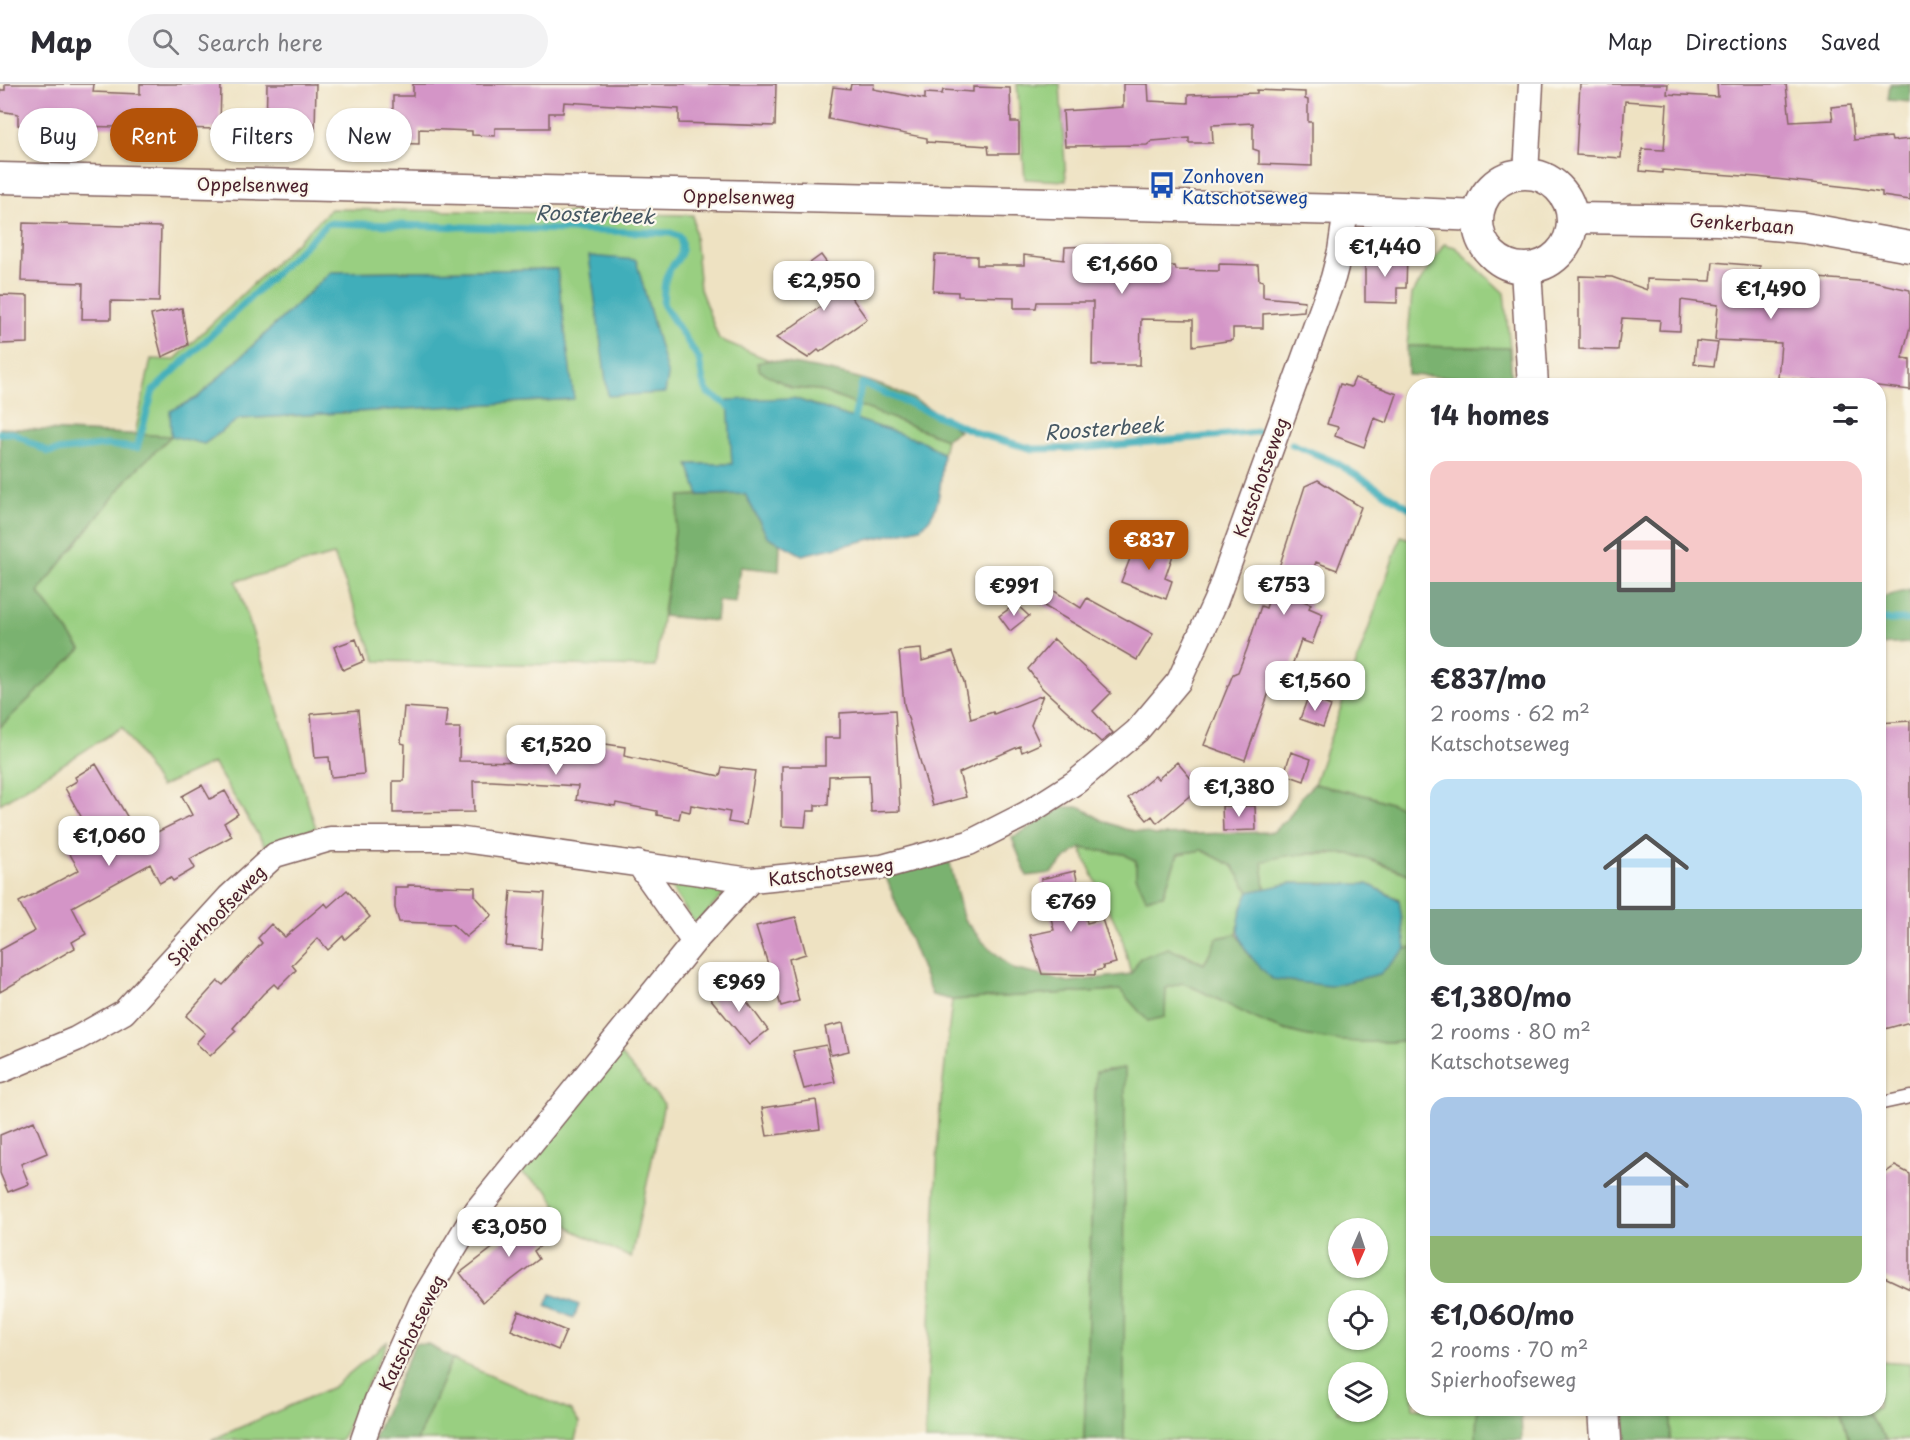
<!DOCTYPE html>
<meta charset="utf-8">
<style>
body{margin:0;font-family:"Playpen Sans",sans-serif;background:#f2f2f3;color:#2b2b33;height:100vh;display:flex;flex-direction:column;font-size:22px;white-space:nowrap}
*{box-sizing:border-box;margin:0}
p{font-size:20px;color:#7c7c81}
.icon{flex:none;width:33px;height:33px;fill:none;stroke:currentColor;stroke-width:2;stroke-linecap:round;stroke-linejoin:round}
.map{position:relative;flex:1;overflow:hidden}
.drawer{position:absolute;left:1406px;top:294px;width:480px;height:1038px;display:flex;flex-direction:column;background:#fff;border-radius:24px;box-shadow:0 2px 4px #0004}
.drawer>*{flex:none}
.guide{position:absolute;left:18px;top:24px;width:570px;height:54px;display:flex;gap:12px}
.needle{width:39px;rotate:183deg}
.tools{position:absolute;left:1328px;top:1134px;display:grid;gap:12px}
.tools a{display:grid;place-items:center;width:60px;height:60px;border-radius:50%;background:#fff;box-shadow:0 2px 4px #0004;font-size:30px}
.price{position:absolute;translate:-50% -51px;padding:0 14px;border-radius:12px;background:#fff;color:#222;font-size:20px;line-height:39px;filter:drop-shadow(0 2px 3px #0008)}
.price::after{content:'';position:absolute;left:50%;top:36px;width:18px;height:14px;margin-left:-9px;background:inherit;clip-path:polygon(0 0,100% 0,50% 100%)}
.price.on{background:#b45309;color:#fff}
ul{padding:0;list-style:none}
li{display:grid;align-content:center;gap:12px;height:318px;padding:0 24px}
li span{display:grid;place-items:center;height:186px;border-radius:18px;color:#555}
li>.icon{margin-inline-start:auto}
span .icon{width:108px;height:108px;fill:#fffc;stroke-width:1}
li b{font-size:26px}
h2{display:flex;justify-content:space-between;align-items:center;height:72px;padding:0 24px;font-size:26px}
.chip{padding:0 21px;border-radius:27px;background:#fff;box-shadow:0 2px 4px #0004;font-size:21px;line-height:54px}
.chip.on{background:#b45309;color:#fff}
header{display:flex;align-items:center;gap:36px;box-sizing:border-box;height:84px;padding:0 30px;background:#fff;border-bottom:2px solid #e1e1e2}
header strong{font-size:28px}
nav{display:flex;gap:33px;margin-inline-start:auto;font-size:21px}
.search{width:420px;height:54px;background:#f2f2f3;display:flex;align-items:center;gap:15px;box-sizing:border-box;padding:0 21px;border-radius:33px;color:#7c7c81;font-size:22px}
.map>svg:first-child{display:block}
.green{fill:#99cf81;stroke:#727756;stroke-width:1.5;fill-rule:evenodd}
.forest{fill:#7ab26f;stroke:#62684d;stroke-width:1.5}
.water{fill:#3faeba;stroke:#446672;stroke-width:1.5}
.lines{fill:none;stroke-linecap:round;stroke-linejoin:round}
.stream{stroke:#3faeba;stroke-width:7}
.building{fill:#d495c7}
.service-casing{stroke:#836360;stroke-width:15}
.minor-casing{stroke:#836360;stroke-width:27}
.tertiary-casing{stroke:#836360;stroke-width:33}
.service{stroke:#fff;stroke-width:12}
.minor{stroke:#fff;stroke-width:24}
.tertiary{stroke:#fff;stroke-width:30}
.labels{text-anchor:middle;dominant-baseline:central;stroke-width:4.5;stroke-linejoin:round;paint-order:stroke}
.transit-label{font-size:18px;fill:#164399;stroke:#fbf7ec;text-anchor:start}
.street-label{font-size:18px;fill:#4a1f2b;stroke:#fbf7ec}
.water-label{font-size:20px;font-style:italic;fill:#465864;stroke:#fbf7ec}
</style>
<header>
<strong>Map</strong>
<div class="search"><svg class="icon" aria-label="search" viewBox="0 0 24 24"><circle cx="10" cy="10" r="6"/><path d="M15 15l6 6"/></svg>Search here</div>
<nav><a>Map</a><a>Directions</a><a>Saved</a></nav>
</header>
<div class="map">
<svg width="1910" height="1356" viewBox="0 0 1910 1356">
<rect width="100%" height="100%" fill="#fbf7ec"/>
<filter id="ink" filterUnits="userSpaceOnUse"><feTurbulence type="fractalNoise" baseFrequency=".0167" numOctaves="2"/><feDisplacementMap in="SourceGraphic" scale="12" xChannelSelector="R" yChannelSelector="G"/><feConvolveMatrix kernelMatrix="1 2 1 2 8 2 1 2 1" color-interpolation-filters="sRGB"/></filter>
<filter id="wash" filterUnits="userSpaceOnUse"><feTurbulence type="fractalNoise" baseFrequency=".008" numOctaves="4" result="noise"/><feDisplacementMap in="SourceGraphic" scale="24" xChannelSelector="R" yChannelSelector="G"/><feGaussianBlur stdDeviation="1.35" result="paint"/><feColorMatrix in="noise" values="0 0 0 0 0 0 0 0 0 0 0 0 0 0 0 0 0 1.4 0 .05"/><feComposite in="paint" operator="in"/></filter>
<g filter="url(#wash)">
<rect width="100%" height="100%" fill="#eee2c2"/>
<path class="green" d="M1017 0H1060L1066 97 1025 95Z
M331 125 693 131 700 205 719 255 769 276 758 280 792 304 818 306 946 355 943 370 924 358 793 314 732 380H688L699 411 680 412 655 583 376 577 334 471 236 497 316 744 265 762 213 679 160 703 122 643 0 720V643L81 565 38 508 131 390 170 353 135 350 151 275 174 276ZM557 185 573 315 239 335 204 360 171 327 197 314 331 188Z
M1444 160 1455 163 1504 209 1510 264 1407 262 1412 210Z
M1401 452 1413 456V727L1372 713 1314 700Z
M1080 764 1124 770 1136 777V792L1163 811 1178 770 1202 766 1233 782 1249 808 1242 823 1237 850 1217 854 1204 880 1182 868 1140 874 1131 890 1122 853Z
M1300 770H1352L1411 791 1413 794V863L1406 865 1399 815 1368 800 1291 799 1265 805 1262 778 1276 773Z
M665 795 730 803 696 841Z
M1182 899C1212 910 1238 928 1268 940 1313 958 1366 961 1413 956V1324L1477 1325 1476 1356H1124V984L1096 988 1084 1356H925L939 1034 952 916 1120 906 1148 937 1164 933 1166 904ZM1338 1144H1377V1184H1338ZM1338 1216H1377V1256H1338ZM1338 1288H1377V1328H1338Z
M619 969 664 1020 631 1174 575 1147 565 1139 548 1106 521 1089Z
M388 1257 341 1356H211L333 1303Z
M452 1275 571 1327 579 1339 575 1356H417Z
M1878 1277 1910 1279V1356H1887L1864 1325 1878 1324Z
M1672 1324 1841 1325 1849 1356H1670Z"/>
<path class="forest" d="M1890 0H1910V18L1888 16Z
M1407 262 1510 264 1512 301H1484V295L1408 291Z
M769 276C838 288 904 297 959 347L946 355 818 306 792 304 760 287 757 279Z
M0 344 171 352 131 391 38 508 81 565 0 643Z
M745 410 767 452 780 459 779 487 740 483 735 519 718 517 716 537 663 532 680 412Z
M1910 506V559L1878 561V514Z
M1314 700 1372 713 1413 727V794L1411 791C1392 784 1373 775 1354 771 1332 766 1283 770 1262 778L1265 805 1249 808 1233 782 1202 766 1178 770 1163 811 1146 814 1136 792V777L1124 770 1080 764 1065 775 1052 789 1027 792 1012 754 1063 723H1081L1103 737 1125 745 1156 751 1273 748 1289 733 1302 712Z
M949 775 963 834 983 858 1013 885 1069 898 1131 890 1140 874 1168 864 1204 880 1217 854 1237 850 1250 873 1380 890 1406 865 1413 863V956C1366 961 1313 958 1268 940 1238 928 1212 910 1182 899L1166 904 1165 933 1148 937 1120 906 952 916 932 911 886 793Z
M1125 984 1124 1356H1084L1096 988Z
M415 1259 428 1260 452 1275 417 1356H373Z
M1477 1325H1521L1522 1356H1476Z
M1625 1325H1672L1670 1356H1626Z
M1841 1325H1864L1887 1356H1849Z"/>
<path class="water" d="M589 172 636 176 668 292 665 309 608 312Z
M557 185 574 315 239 335 204 360 171 352 170 327 197 314 331 188Z
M793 314 924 358 943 370C940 396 943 428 920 444L802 471 767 452 745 410 699 411 688 380H732L728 316Z
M1291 799 1368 800 1399 816 1406 865 1380 890 1330 902 1272 895C1241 864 1228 851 1249 808Z
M551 1210 579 1221 574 1234 546 1222Z"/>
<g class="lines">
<path class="stream" d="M852 343 862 299 982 351 1033 365 1085 364 1258 348
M0 349H13L48 368 107 361 137 364 153 307 328 139 671 149 680 153C686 176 674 174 667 191 663 200 664 211 663 220L699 275 703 298 708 309 734 325
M1292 360 1335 378 1413 426
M1878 536H1910"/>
</g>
<g id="blocks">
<path class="building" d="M5 0H94L93 8 140 10V0H221L220 45 18 41V30L0 27V6H5Z
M267 0H316L315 47 266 46Z
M413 0H776L775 42 679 39V25L564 18 563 29H549V44H495V52L472 51V47L419 45V60L393 59V12H413Z
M851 0H874L873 5 925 15V9L942 10 943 6 973 8V3L1010 4 1011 38H1019V70H989L988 62 927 58V54L828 35 833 3 850 5Z
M1123 0H1148L1149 17 1188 19V11L1257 9V6L1305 8V15L1308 16V38H1312V82L1259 80V67L1253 65V39L1212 41 1213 59H1189V54L1152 57 1147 61 1065 62 1063 27 1123 23Z
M1580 0H1668L1667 10 1718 13 1717 0H1786L1790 38 1833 36 1831 23 1851 21 1854 56 1891 53 1892 57 1910 55V116L1882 112V108L1857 104 1757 93 1662 86V89L1640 87 1642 65 1664 66 1667 20 1625 17 1621 74 1576 71Z
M23 139 161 143 159 218 111 217V235H82L83 199 21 197Z
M1094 162 1122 163 1121 183 1175 182 1176 186 1219 187V180L1258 181 1259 196 1263 197V213L1305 217 1304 227 1263 230V244H1233V256L1193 262V236L1141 235 1140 281H1092L1093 218H1037L1036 224H1014V213L958 212V208L933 207 935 171 977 172V181H1024V171L1064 176 1065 163Z
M821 171 867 235 820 268 818 266 808 274 776 254 823 221 799 187Z
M1372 171 1407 172 1406 204H1397V219L1365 218V177Z
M1713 178 1760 182 1759 190 1873 198 1910 206V243L1902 274 1910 275V306L1878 302H1822L1823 298 1778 294 1781 259 1715 256 1718 221 1681 216 1680 247 1659 246 1660 236 1622 234 1618 266 1579 265V192L1612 193 1647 206V195L1711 197Z
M0 211 28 212V259L0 260Z
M182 224 188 261 162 273 151 231Z
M1696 257 1718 259 1714 282 1694 280Z
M1355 294 1397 310 1387 339 1374 334 1364 363 1335 352 1338 343 1327 340 1340 300 1351 303Z
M1318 396 1361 423 1337 486 1316 478 1301 516 1311 520 1309 524 1323 530 1312 560 1301 556 1284 604 1272 600 1245 676 1204 661 1233 590 1238 588 1247 565 1261 522 1266 524 1305 402Z
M1136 459 1173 471 1165 494 1172 497 1166 515 1121 498Z
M1037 496 1081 524 1087 514 1153 550 1137 576 1025 511Z
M1016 520 1029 532 1010 547 999 532Z
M356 555 364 577 343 586 334 563Z
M1054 555 1111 609 1093 627 1113 649 1101 658 1042 604 1028 585Z
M921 565 922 577 953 568 964 598 971 635 993 628 994 630 1043 611 1031 641 1040 660 1022 668 1020 662 959 689 966 713 933 722 904 620 899 567Z
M1308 613 1331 622 1323 643 1300 635Z
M404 623 447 626 445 644H460L459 677 537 678V671L583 673 586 657 625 663 624 672 720 692 722 683 755 687 746 741 728 738 730 728 691 721 690 728 681 726 679 735 657 731V727L616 719 615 722 576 716 578 702 492 697H473L474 728 393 729V697H404L405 660 401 659Z
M358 626 364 690 331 693 329 673 315 674 311 630Z
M895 626 900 727 871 728 869 691 829 692 828 721H815V727H807L805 743 782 742V682H825V654H840V629Z
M1910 637V938L1878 947V639Z
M1291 668 1311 675 1304 697 1284 690Z
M1177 678 1199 704 1157 739 1152 732 1147 736 1128 714 1155 692 1158 695Z
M96 680 141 756 192 731 182 712 202 701 210 715 225 707 238 730 224 739 232 752 190 775 195 784 173 797 170 793 160 799 150 780 72 823 86 850 72 858 75 864 0 908V866L35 847 19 818 79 786 67 765 92 752 65 704 77 697 75 693Z
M1222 722H1255L1256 746 1223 747Z
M1075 787 1087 839 1102 835 1116 879 1103 882 1104 885 1095 887V891L1042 890 1030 851 1054 846 1041 795Z
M408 801 475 803V812L492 831 466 853 452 840 399 838 395 824V803H408Z
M347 806 370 833 345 855 343 852 328 866 318 854 292 881 296 886 278 904 274 900 263 910 233 944 236 947 210 972 196 959 205 949 186 932 218 897 223 901 262 859 258 854 271 840 285 853 325 819 328 823Z
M511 807 545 809 541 865 506 862Z
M796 833 806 870 789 875 799 917 781 922 756 842Z
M731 896 768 946 749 961 710 914Z
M843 939 849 967 831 971 825 943Z
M826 961 835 998 804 1005 793 967Z
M816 1016 820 1045 767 1052 762 1024Z
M34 1037 47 1069 21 1080 29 1100 8 1108 0 1089V1051Z
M1895 1082 1910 1090V1205L1878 1190V1094Z
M541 1127 557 1149 534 1167 539 1175 483 1218 460 1189Z
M519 1227 566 1247 558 1266 511 1246Z"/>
</g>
</g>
<g filter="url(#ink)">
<use href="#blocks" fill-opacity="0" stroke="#836360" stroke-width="1.5"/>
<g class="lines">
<defs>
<path id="service" d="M1878 1020 1910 1013"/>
<path id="minor" d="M1526 90 1531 0
M638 779 694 858
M0 987 76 955 124 928 229 813 275 771 330 755H456L751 796
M363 1356 377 1316 421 1219 477 1126 694 858 751 796 882 783 969 759 1026 730 1076 698 1137 647 1179 597 1216 516 1333 194 1340 167 1346 126"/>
<path id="tertiary" d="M1478 137a47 47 0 1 1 94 0a47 47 0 1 1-94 0Z
M0 94 1346 126 1477 132
M1573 134 1719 136 1805 144 1910 163
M1526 185 1533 302
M1604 1324 1606 1356"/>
</defs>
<use href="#service" class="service-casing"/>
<use href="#minor" class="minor-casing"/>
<use href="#tertiary" class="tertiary-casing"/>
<use href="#service" class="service"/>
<use href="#minor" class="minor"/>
<use href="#tertiary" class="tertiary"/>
</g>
</g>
<defs>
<symbol id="bus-bare" viewBox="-9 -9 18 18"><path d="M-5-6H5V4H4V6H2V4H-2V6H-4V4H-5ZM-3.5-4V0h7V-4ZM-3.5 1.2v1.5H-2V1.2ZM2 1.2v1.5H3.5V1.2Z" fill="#1a4fb4" stroke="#fbf7ec" stroke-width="2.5" paint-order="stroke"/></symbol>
</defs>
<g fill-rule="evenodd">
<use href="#bus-bare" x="1143" y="82" width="38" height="38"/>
</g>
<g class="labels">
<g class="transit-label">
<text x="1182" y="91">Zonhoven<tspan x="1182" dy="21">Katschotseweg</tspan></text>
</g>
<g class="street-label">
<text transform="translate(253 100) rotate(1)">Oppelsenweg</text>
<text transform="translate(739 112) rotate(1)">Oppelsenweg</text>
<text transform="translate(1742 139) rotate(4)">Genkerbaan</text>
<text transform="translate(1260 393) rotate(-70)">Katschotseweg</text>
<text transform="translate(831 787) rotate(-7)">Katschotseweg</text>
<text transform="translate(216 831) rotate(-46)">Spierhoofseweg</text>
<text transform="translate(411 1248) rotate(-64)">Katschotseweg</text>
</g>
<g class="water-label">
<text transform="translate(595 130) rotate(2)">Roosterbeek</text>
<text transform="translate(1104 344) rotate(-4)">Roosterbeek</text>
</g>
</g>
</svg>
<div class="tools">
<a><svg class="needle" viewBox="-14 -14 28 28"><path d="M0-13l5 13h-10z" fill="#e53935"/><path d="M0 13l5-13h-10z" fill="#7c7c81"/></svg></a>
<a><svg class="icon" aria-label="locate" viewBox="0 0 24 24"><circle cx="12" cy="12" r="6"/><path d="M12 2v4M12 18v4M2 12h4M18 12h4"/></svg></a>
<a><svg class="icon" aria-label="layers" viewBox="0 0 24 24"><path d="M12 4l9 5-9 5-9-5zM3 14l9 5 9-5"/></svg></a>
</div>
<b class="price" style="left:1385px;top:194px">€1,440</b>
<b class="price" style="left:1122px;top:211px">€1,660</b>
<b class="price" style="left:824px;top:228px">€2,950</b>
<b class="price" style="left:1771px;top:236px">€1,490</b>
<b class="price on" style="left:1149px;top:487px">€837</b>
<b class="price" style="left:1284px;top:532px">€753</b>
<b class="price" style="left:1014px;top:533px">€991</b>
<b class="price" style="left:1315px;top:628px">€1,560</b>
<b class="price" style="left:556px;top:692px">€1,520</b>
<b class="price" style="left:1239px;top:734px">€1,380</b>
<b class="price" style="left:109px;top:783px">€1,060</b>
<b class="price" style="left:1071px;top:849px">€769</b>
<b class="price" style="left:739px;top:929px">€969</b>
<b class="price" style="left:509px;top:1174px">€3,050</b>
<div class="guide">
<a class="chip">Buy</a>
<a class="chip on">Rent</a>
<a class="chip">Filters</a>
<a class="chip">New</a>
</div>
<section class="drawer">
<h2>14 homes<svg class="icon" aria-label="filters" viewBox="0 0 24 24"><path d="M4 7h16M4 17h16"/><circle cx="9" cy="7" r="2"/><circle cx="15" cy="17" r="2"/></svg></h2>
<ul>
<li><span style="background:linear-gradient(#f6c9c9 65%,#7fa58c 0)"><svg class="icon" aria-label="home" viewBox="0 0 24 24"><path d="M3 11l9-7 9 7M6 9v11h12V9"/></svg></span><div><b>€837/mo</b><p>2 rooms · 62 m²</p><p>Katschotseweg</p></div></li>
<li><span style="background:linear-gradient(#bfe0f5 70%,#7fa58c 0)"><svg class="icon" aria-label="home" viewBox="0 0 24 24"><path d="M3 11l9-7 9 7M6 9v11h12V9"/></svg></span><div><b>€1,380/mo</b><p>2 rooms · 80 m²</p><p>Katschotseweg</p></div></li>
<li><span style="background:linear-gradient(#a9c7e8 75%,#8fb573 0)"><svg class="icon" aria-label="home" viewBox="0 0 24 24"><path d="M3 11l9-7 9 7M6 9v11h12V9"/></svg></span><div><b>€1,060/mo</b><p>2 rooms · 70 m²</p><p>Spierhoofseweg</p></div></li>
</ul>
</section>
</div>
